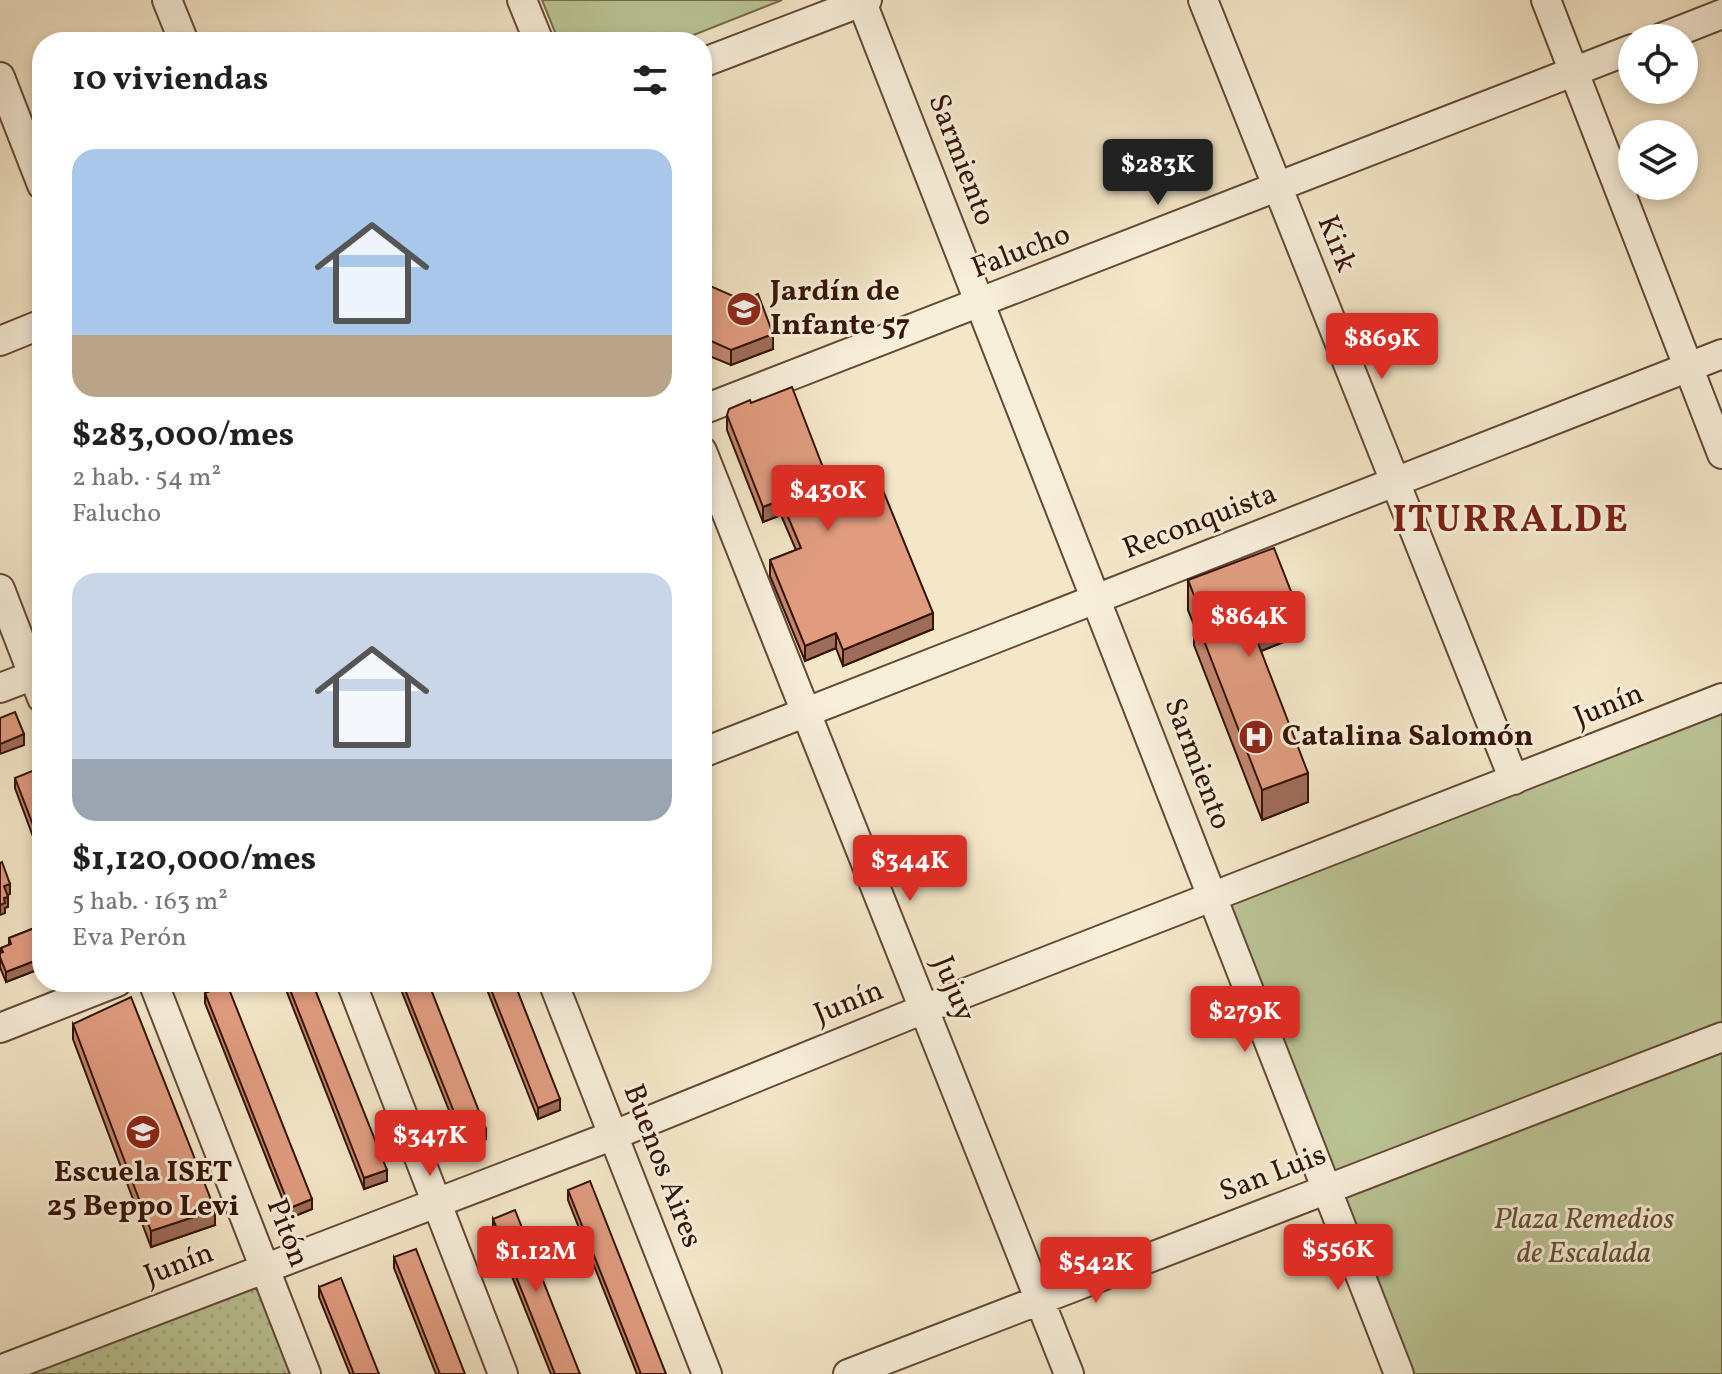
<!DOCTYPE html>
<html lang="es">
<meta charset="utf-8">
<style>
body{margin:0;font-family:Vollkorn,serif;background:#f2f2f2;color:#202124;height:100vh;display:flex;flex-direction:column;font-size:30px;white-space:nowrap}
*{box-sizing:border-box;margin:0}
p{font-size:26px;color:#757577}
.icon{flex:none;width:44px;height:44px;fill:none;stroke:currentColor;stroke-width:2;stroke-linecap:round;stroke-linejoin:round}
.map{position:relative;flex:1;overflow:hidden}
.details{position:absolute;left:32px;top:32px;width:680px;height:960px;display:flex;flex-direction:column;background:#fff;border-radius:32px;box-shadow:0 4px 12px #0003}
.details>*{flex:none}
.controls{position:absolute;left:1618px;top:24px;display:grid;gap:16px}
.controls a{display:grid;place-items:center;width:80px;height:80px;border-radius:50%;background:#fff;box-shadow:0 4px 12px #0003;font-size:40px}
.price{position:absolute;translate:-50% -68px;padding:0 18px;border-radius:8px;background:#d93025;color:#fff;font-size:26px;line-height:52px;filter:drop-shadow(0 2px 4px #0008)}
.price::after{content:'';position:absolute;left:50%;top:48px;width:24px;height:18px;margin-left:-12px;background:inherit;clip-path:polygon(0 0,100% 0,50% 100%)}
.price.on{background:#222;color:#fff}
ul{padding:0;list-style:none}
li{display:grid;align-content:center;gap:16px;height:424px;padding:0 40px}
li span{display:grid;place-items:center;height:248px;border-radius:24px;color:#555}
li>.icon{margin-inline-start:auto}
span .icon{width:144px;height:144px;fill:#fffc;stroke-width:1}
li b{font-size:34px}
h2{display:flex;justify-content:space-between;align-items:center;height:96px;padding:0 40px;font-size:34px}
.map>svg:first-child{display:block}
.grass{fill:url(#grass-dots);stroke:#786c4e;stroke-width:2}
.green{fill:#bbc596;stroke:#786c4e;stroke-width:2}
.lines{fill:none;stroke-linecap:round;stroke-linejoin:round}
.minor-casing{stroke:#654936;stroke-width:32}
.minor{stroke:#f8efdb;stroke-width:28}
.wall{fill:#c2866e;stroke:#351405;stroke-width:2}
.shaded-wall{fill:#9e6d5a;stroke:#351405;stroke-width:2}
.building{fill:#e19c80;stroke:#351405;stroke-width:2}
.labels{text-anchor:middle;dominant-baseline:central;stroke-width:6;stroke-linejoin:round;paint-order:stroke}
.street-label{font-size:30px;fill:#351405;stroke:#f8efdb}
.poi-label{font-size:30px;font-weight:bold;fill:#351405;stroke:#f8efdb;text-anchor:start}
.park-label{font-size:30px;font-style:italic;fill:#645238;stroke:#f8efdb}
.district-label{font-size:38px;font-weight:bold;letter-spacing:2px;fill:#7a1f14;stroke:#f8efdb}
</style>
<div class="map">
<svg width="1722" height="1374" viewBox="0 0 1722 1374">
<defs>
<pattern id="grass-dots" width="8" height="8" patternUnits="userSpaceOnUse" patternTransform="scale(2)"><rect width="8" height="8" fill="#bbc596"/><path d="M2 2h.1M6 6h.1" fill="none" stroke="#a1a880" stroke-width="1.8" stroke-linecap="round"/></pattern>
</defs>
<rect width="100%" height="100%" fill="#f4e7c8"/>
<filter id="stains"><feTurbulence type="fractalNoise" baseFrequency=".0025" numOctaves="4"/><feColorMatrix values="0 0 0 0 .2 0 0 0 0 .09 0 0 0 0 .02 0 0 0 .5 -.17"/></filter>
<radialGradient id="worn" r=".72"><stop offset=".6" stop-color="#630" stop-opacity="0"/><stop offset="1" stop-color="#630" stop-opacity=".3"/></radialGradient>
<path class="grass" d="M265 1269 306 1374H0Z"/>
<path class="green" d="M542 0H782L676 42H559Z
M1722 698V1374H1399L1213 899Z"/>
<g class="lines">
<defs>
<path id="minor" d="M167 0 184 42
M522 0 539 42
M861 0 1399 1374
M1203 0 1514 780
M1546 0 1722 454
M1661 38 1722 14
M702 63 867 0
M0 77 42 185
M0 341 42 324
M702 410 1632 49
M702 451 1069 1374
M0 589 42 698
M0 688 42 672
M702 753 1722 354
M153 982 306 1374
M351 982 503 1374
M553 982 707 1374
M0 1028 117 982
M0 1370 614 1135 924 1009 1722 698
M848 1374 1722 1037"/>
</defs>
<use href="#minor" class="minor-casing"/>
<use href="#minor" class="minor"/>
</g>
<path class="wall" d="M702 266 710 286 773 349 731 365 702 353Z
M751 403 834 496 933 629 843 666 836 648 805 661 770 576V560L796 550 781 515 763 522 727 430V415Z
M1188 580 1292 624 1291 639 1261 651 1308 802 1262 820 1194 645V625L1188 610Z
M15 778 42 783V884L34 862V851L38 850 15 788Z
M42 925V968L6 982 0 967 1 948 9 945V938Z
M283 982H312L387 1181 364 1189Z
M398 982H428L486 1139 464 1148Z
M484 982H514L560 1110 538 1119Z
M205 993 312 1209 290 1218 205 1003Z
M73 1024 215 1225 151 1247 73 1039Z
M568 1190 666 1374H637L568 1200Z
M493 1219 580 1374H551L493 1229Z
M394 1257 465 1374H436L394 1268Z
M319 1287 379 1374H350L319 1297Z"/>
<path class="shaded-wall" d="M773 334V349L731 365V350Z
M781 500V515L763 522V507Z
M1292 594 1291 639 1251 655V625L1286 596Z
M933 613V629L843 666V650Z
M836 633V648L805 661V646Z
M24 734V745L0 754V744Z
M1308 773V802L1262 820V790Z
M10 884V894L4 897V886Z
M8 897V907L5 908V913L0 915V905L4 898Z
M42 958V968L6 982V972Z
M560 1099V1110L538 1119V1108Z
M486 1129V1139L464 1148V1137Z
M387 1170V1181L364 1189V1178Z
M312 1199V1209L290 1218V1208Z
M215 1210V1225L151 1247V1231Z"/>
<path class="building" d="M702 266 710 286 742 300 758 294 773 334 731 350 702 337Z
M792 387 834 496 878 478 933 613 843 650 836 633 805 646 770 560 801 548 781 500 763 507 727 415 729 409 750 400 751 403Z
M1274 548 1292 594 1286 596 1291 610 1251 625 1308 773 1262 790 1194 615 1201 613 1188 580Z
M15 712 24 734 0 744V718Z
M37 769 42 783V874L34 851 40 849 38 838 15 778Z
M2 862 10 884 4 886 8 897 4 898 5 903 0 905V863Z
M42 925V958L6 972 0 957V953L3 952 1 948 11 944 9 938Z
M287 982H312L387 1170 364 1178Z
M402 982H428L486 1129 464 1137Z
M488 982H514L560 1099 538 1108Z
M227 984 312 1199 290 1208 205 993Z
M131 997 215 1210 151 1231 73 1024Z
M590 1181 666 1374H641L568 1190Z
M515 1210 580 1374H555L493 1219Z
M416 1249 465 1374H440L394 1257Z
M341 1278 379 1374H354L319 1287Z"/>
<defs>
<symbol id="school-disc" viewBox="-11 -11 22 22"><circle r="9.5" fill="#8f2418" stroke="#f8efdb"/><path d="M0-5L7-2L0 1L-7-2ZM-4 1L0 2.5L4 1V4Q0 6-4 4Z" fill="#fff"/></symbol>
<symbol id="hospital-disc" viewBox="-11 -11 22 22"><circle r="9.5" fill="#8f2418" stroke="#f8efdb"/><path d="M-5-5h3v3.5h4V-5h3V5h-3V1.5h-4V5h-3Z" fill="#fff"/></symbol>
</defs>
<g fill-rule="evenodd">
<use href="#school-disc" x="724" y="289" width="40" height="40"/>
<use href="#hospital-disc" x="1236" y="717" width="40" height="40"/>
<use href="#school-disc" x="123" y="1112" width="40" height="40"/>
</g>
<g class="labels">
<g class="street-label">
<text transform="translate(961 160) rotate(69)">Sarmiento</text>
<text transform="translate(1336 244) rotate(68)">Kirk</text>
<text transform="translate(1021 252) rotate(-21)">Falucho</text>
<text transform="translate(1200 522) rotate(-21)">Reconquista</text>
<text transform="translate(1609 706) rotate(-22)">Junín</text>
<text transform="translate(1197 764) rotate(69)">Sarmiento</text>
<text transform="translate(953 989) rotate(68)">Jujuy</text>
<text transform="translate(849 1003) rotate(-22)">Junín</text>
<text transform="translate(662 1166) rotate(69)">Buenos Aires</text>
<text transform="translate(1273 1174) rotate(-21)">San Luis</text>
<text transform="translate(287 1233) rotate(69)">Pitón</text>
<text transform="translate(179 1265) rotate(-21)">Junín</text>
</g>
<g class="poi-label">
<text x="770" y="292">Jardín de<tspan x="770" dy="34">Infante 57</tspan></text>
<text x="1282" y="737">Catalina Salomón</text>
<text x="143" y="1173" text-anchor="middle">Escuela ISET<tspan x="143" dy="34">25 Beppo Levi</tspan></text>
</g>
<g class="park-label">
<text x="1584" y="1220">Plaza Remedios<tspan x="1584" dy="34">de Escalada</tspan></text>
</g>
<g class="district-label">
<text x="1511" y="521">ITURRALDE</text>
</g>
</g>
<rect width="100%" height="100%" filter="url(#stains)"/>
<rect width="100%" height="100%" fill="url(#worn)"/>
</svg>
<div class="controls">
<a><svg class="icon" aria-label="locate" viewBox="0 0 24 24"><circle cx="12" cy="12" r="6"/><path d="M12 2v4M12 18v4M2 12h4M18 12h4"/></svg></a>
<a><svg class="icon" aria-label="layers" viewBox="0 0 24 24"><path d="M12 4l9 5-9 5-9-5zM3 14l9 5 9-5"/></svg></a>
</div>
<b class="price on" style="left:1158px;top:207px">$283K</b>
<b class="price" style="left:1382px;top:381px">$869K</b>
<b class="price" style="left:828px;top:533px">$430K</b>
<b class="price" style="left:1249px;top:659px">$864K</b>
<b class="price" style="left:910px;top:903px">$344K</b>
<b class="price" style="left:1245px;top:1054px">$279K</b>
<b class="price" style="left:430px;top:1178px">$347K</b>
<b class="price" style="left:1338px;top:1292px">$556K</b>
<b class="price" style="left:536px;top:1294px">$1.12M</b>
<b class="price" style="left:1096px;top:1305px">$542K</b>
<section class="details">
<h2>10 viviendas<svg class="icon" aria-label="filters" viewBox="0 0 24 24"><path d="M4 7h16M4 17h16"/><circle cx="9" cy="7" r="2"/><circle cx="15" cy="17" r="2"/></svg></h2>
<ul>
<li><span style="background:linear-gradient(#a9c7e8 75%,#b9a48a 0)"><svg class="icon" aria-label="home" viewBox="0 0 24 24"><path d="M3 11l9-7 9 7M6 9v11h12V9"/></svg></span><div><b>$283,000/mes</b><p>2 hab. · 54 m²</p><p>Falucho</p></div></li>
<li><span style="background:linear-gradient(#c9d6e8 75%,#9aa5b1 0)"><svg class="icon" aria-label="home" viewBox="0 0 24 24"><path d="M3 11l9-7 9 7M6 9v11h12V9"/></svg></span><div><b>$1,120,000/mes</b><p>5 hab. · 163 m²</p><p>Eva Perón</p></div></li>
</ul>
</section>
</div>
